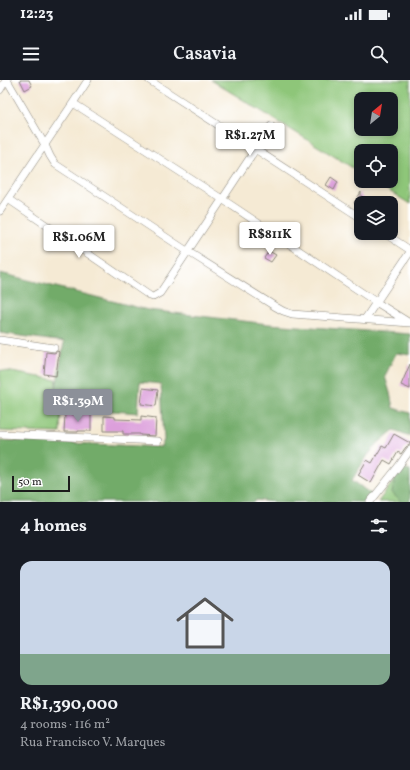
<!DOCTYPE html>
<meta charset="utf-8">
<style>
body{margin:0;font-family:Vollkorn,serif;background:#242831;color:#f1f3f6;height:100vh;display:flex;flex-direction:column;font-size:15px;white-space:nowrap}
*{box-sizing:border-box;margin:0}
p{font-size:13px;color:#9ea1a6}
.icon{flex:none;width:22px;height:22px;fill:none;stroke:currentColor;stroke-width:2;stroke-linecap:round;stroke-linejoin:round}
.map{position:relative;height:422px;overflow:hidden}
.sheet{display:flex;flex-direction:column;background:#171b24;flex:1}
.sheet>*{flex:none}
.needle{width:26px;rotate:30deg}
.buttons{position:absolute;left:354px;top:12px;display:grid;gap:8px}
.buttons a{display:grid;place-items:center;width:44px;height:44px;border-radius:8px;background:#171b24;box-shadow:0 2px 6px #0003;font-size:20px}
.scale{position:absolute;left:12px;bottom:10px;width:58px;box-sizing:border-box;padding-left:4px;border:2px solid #1c1c1c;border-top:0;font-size:11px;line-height:14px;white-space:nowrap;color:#1c1c1c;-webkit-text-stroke:3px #fff;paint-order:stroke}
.price{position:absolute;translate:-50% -34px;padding:0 9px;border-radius:4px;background:#fff;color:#222;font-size:13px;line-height:26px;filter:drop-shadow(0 1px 2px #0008)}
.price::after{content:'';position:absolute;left:50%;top:24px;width:12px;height:9px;margin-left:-6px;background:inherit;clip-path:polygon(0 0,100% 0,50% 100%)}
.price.selected{background:#8c9099;color:#fff}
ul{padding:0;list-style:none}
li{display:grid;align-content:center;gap:8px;height:212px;padding:0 20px}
li span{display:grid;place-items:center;height:124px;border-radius:12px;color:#555}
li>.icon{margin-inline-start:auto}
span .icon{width:72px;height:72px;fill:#fffc;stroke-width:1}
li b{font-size:17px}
h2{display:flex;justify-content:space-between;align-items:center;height:48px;padding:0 20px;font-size:17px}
.status{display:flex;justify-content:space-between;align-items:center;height:28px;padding:0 20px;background:#171b24;direction:ltr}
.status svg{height:11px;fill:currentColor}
header{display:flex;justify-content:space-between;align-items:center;height:52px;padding:0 20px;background:#171b24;font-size:18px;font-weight:600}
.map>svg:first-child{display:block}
.green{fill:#8ec679;stroke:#55714a;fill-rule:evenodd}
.forest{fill:#72ab69;stroke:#476442}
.building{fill:#dc9fdb}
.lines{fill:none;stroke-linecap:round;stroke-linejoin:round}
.minor-casing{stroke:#888378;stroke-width:8}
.minor{stroke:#fff;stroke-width:7}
</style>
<div class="status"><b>12:23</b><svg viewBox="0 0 49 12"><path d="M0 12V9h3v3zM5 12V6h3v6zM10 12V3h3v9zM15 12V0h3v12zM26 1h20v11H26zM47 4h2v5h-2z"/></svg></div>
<header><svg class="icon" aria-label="menu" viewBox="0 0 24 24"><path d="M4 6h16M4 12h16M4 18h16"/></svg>Casavia<svg class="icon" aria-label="search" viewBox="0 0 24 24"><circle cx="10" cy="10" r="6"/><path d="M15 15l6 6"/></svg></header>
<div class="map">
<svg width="410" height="422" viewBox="0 0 410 422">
<rect width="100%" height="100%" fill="#fff"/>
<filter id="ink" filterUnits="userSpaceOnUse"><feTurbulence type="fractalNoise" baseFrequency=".025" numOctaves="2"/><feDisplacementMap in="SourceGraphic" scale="8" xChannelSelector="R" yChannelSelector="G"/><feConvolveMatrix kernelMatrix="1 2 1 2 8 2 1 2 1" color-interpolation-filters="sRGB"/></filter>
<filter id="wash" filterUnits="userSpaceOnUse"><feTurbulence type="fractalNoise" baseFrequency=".012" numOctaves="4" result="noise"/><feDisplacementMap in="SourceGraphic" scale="16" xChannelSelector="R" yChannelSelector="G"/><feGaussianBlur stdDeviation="0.9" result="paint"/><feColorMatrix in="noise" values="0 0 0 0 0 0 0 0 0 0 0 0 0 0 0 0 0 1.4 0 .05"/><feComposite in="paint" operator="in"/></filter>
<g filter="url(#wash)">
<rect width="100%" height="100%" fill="#f5ead4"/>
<path class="green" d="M211 0H410V124L373 101H391V71H361V93ZM361 19H391V49H361Z
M0 290 57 300 53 326 61 327 60 353 0 351Z
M395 399 392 413 401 422H378Z"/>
<path class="forest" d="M0 193 148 230 269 244 410 254V275L396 273 385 296 390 313 393 328 410 333V356L394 350 378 363 368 375 352 400 371 414 365 422H276L256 420 255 422H0V360L161 367 164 360 161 304 140 302 138 333 53 326 64 262 0 253Z
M403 388 410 390V422H401L392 413 395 399Z"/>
<g id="blocks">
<path class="building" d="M20 0H29L32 6 25 10Z
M331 97 338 102 334 110 326 105Z
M361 112V117L370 123H361V128L354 123Z
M269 171 276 175 271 182 264 178Z
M58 271 59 272 56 296 44 294 46 272 54 273Z
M410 284V309L401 305Z
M143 308 158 310 156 326 141 324Z
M82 332H91V351H78V352H64L65 334 82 335Z
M104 336 115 337V339L141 340V336L156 338 155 356 140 355V354H123V351H104Z
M394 354 410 363V365L406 367 401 374 398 372 391 384 384 380 371 403 358 395 367 380 372 383 382 366 386 368Z"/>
</g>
</g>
<g filter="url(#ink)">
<use href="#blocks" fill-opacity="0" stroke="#888378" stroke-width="1"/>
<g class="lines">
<defs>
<path id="minor" d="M7 0 45 65 50 76 55 84 187 171 276 227 283 231 292 234 410 243
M149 0 361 138
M0 10 6 0
M73 23 222 119 376 222 408 242
M8 119 150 216 153 217 160 213 271 46
M0 131 73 23 88 0
M384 153 410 170
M365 239 410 172
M0 260 54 268
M0 354 158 361
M370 422 398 387 410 370"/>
</defs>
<use href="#minor" class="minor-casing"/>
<use href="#minor" class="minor"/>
</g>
</g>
</svg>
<div class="buttons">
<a><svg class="needle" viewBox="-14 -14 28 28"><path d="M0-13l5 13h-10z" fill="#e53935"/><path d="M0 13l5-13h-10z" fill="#9ea1a6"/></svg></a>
<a><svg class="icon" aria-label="locate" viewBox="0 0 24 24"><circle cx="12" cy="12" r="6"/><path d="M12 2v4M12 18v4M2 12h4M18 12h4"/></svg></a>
<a><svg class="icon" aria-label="layers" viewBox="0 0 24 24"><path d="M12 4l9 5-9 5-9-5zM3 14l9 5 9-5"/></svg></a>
</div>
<div class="scale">50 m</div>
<b class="price" style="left:250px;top:77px">R$1.27M</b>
<b class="price" style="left:270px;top:176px">R$811K</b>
<b class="price" style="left:79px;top:179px">R$1.06M</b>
<b class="price selected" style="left:78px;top:343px">R$1.39M</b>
</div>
<section class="sheet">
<h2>4 homes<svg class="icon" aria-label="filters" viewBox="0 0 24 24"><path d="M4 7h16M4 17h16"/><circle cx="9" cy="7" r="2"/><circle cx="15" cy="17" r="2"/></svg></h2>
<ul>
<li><span style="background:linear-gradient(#c9d6e8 75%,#7fa58c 0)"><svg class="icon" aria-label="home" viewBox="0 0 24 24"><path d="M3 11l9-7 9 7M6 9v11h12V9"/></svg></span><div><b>R$1,390,000</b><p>4 rooms · 116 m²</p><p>Rua Francisco V. Marques</p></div></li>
</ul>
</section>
